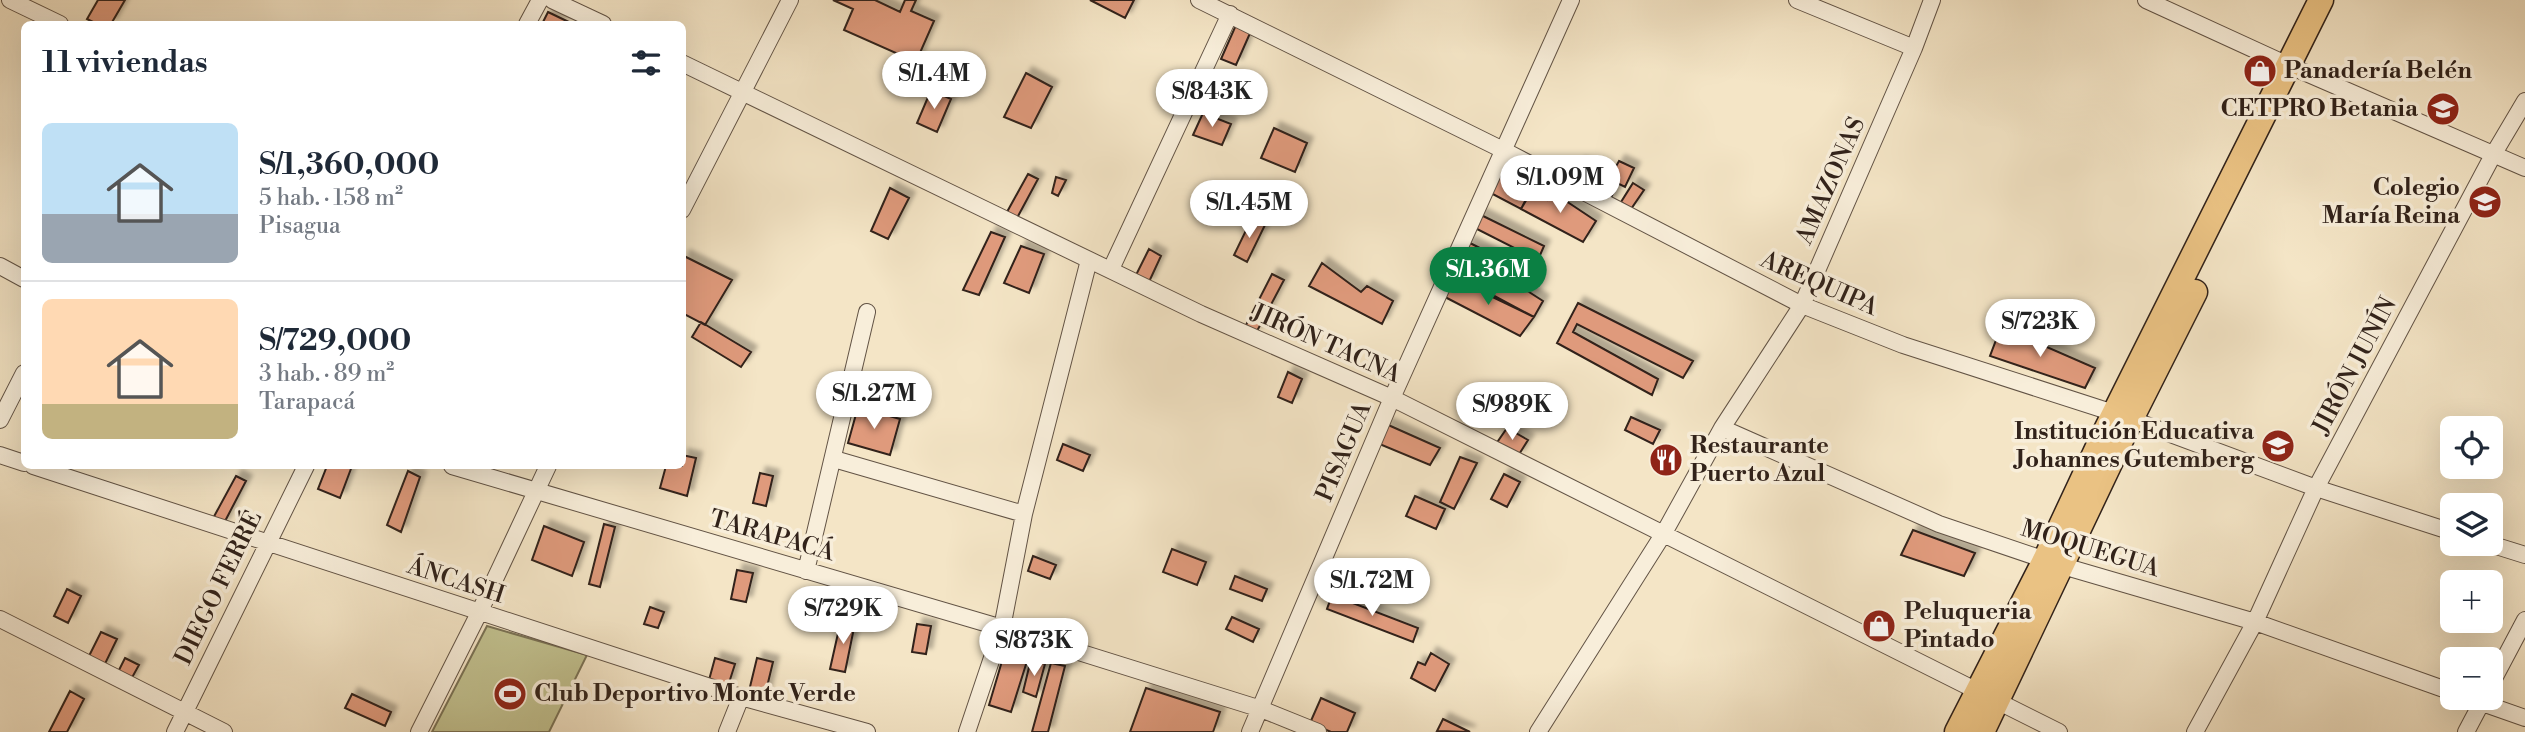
<!DOCTYPE html>
<html lang="es">
<meta charset="utf-8">
<style>
body{margin:0;font-family:"Libre Bodoni",serif;background:#f6f6f7;color:#1f2937;height:100vh;display:flex;flex-direction:column;font-size:26px;white-space:nowrap}
*{box-sizing:border-box;margin:0}
p{font-size:23px;color:#747a83}
.icon{flex:none;width:38px;height:38px;fill:none;stroke:currentColor;stroke-width:2;stroke-linecap:round;stroke-linejoin:round}
.map{position:relative;flex:1;overflow:hidden}
.details{position:absolute;left:21px;top:21px;width:665px;height:448px;display:flex;flex-direction:column;background:#fff;border-radius:10px;box-shadow:0 7px 28px #0002}
.details>*{flex:none}
.buttons{position:absolute;left:2440px;top:416px;display:grid;gap:14px}
.buttons a{display:grid;place-items:center;width:63px;height:63px;border-radius:10px;background:#fff;box-shadow:0 7px 28px #0002;font-size:35px}
.price{position:absolute;translate:-50% -60px;padding:0 16px;border-radius:24px;background:#fff;color:#222;font-size:23px;line-height:46px;filter:drop-shadow(0 2px 4px #0008)}
.price::after{content:'';position:absolute;left:50%;top:42px;width:21px;height:16px;margin-left:-10px;background:inherit;clip-path:polygon(0 0,100% 0,50% 100%)}
.price.current{background:#0b8043;color:#fff}
ul{padding:0;list-style:none}
li{display:flex;align-items:center;gap:21px;height:175px;padding:0 21px}
li+li{border-top:2px solid #e0e1e3}
li span{display:grid;place-items:center;flex:none;width:196px;height:140px;border-radius:10px;color:#555}
li>.icon{margin-inline-start:auto}
span .icon{width:84px;height:84px;fill:#fffc;stroke-width:1}
li b{font-size:30px}
h2{display:flex;justify-content:space-between;align-items:center;height:84px;padding:0 21px;font-size:30px}
.map>svg:first-child{display:block}
.green{fill:#c2c290;stroke:#7a7255;stroke-width:2}
.building{fill:#df9a7c;stroke:#31221a;stroke-width:2;filter:url(#shadow)}
.lines{fill:none;stroke-linecap:round;stroke-linejoin:round}
.minor-casing{stroke:#625345;stroke-width:18}
.primary-casing{stroke:#31221a;stroke-width:27}
.minor{stroke:#f8eeda;stroke-width:16}
.primary{stroke:#eac283;stroke-width:24}
.labels{text-anchor:middle;dominant-baseline:central;stroke-width:7;stroke-linejoin:round;paint-order:stroke}
.poi-label{font-size:24px;font-weight:bold;fill:#31221a;stroke:#f8eeda;text-anchor:start}
.street-label{font-size:24px;fill:#31221a;stroke:#f8eeda}
</style>
<div class="map">
<svg width="2525" height="732" viewBox="0 0 2525 732">
<defs>
<filter id="shadow"><feDropShadow dx="6" dy="-6" stdDeviation="2" flood-color="#0004"/></filter>
</defs>
<rect width="100%" height="100%" fill="#f4e5c6"/>
<filter id="stains"><feTurbulence type="fractalNoise" baseFrequency=".00286" numOctaves="4"/><feColorMatrix values="0 0 0 0 .2 0 0 0 0 .09 0 0 0 0 .02 0 0 0 .5 -.17"/></filter>
<radialGradient id="worn" r=".72"><stop offset=".6" stop-color="#630" stop-opacity="0"/><stop offset="1" stop-color="#630" stop-opacity=".3"/></radialGradient>
<path class="green" d="M487 626 587 655 549 732H432Z"/>
<path class="building" d="M98 0H125L111 24H97L87 19Z
M833 0H875L900 12 905 0H916L911 11 934 21 916 62 844 30 853 9Z
M1090 0H1134L1125 18Z
M548 12 573 24H542Z
M1236 25 1251 31 1236 65 1221 59Z
M1026 73 1052 87 1031 128 1004 117Z
M931 90 951 99 937 132 917 123Z
M1203 113 1231 124 1222 145 1193 135Z
M1274 128 1307 143 1295 172 1261 158Z
M1619 161 1634 168 1625 187 1609 179Z
M1580 163 1600 175 1590 191 1569 179Z
M1500 166 1535 182 1521 209 1487 191Z
M1028 174 1038 179 1017 218 1007 212Z
M1056 177 1066 180 1058 196 1052 193Z
M1605 180 1617 185 1609 202 1597 196Z
M1633 183 1644 190 1631 209 1621 202Z
M890 188 909 198 888 239 871 231Z
M1531 192 1547 200 1554 193 1596 221 1583 242 1521 209Z
M1479 214 1544 246 1538 260 1473 227Z
M1252 218 1265 225 1247 262 1234 255Z
M991 232 1005 237 979 295 963 290Z
M1468 242 1535 276 1526 290 1543 301 1534 317 1485 291 1495 276 1459 257Z
M1021 246 1044 254 1029 293 1004 283Z
M1149 249 1161 256 1148 284 1135 277Z
M684 256 732 280 705 325 682 313V260Z
M1322 263 1361 292 1367 286 1393 301 1382 324 1309 286Z
M1272 274 1284 280 1256 333 1245 327Z
M1453 278 1534 317 1520 336 1443 296Z
M1578 303 1693 361 1683 378 1577 324 1573 332 1658 379 1652 395 1557 343Z
M701 322 751 352 741 367 692 337Z
M2001 327 2095 368 2085 388 1990 356Z
M1288 372 1302 379 1292 403 1278 397Z
M858 407 900 419 890 455 848 443Z
M1631 417 1660 430 1653 444 1625 430Z
M1386 424 1440 448 1430 465 1377 443Z
M1507 428 1528 440 1518 456 1496 444Z
M1063 444 1090 455 1083 471 1057 460Z
M682 455 696 458 687 496 660 488 666 466H682Z
M1460 457 1477 463 1454 509 1440 502Z
M327 466H352L340 498 318 489Z
M408 471 420 477 401 532 387 525Z
M760 473 773 476 766 506 753 503Z
M1504 474 1520 482 1507 507 1491 499Z
M236 476 246 481 223 525 211 522Z
M1415 496 1445 509 1436 529 1406 516Z
M604 524 615 527 600 587 589 584Z
M544 526 584 542 572 576 532 560Z
M1913 530 1975 553 1964 576 1901 555Z
M1172 549 1206 562 1197 585 1163 572Z
M1033 556 1056 565 1050 579 1028 571Z
M737 570 753 573 746 602 731 599Z
M1235 576 1267 589 1262 601 1230 589Z
M67 589 81 596 68 623 54 616Z
M1332 595 1418 628 1413 642 1327 609Z
M650 607 664 612 658 628 644 624Z
M1232 617 1259 629 1253 642 1226 629Z
M841 620 855 623 845 672 830 669Z
M917 624 931 626 926 654 912 652Z
M101 632 117 639 102 670 86 662Z
M1005 651 1028 658 1011 712 989 705Z
M1431 653 1449 664 1435 691 1411 678 1418 662 1425 665Z
M125 658 139 665 129 683 116 676Z
M715 658 735 664 728 686 709 680Z
M757 658 773 662 765 695 749 691Z
M1031 659 1045 664 1036 697 1023 692Z
M1051 663 1065 666 1048 732H1032Z
M1146 688 1220 712 1213 732H1130Z
M70 691 84 699 67 732H49Z
M352 694 391 712 385 726 345 708Z
M1321 698 1355 713 1347 732H1331L1310 723Z
M1443 719 1470 732 1437 731Z"/>
<g class="lines">
<defs>
<path id="minor" d="M10 0 60 24
M552 0 603 24
M1199 0 1503 150 1802 305 1903 345 2114 413 2316 488 2452 532
M1797 0 1914 48
M2146 0 2290 66 2525 168
M527 24 540 0
M682 63 1201 314 1392 398 2059 732
M682 210 790 0
M0 266 24 279
M1111 269 1230 14
M0 420 24 373
M1722 428 1939 524 2063 566 2255 622 2452 692
M0 455 24 463
M834 459 1024 514
M33 466 741 697 867 732
M452 466 1002 628 1261 709 1318 732
M2490 544 2525 555
M806 571 867 312
M0 619 224 732
M2490 686 2525 620
M2468 698 2525 718
M175 732 306 466
M419 732 479 613 548 466
M727 732 741 697
M967 732 1002 628 1024 514 1089 260
M1250 732 1392 398 1571 0
M1538 732 1664 533 1722 428 1802 305 1914 48 1932 0
M2195 732 2255 622 2316 488 2493 155 2525 101
M2466 732 2484 698"/>
<path id="primary" d="M1957 732 2045 560 2103 436 2321 0
M1982 732 2131 419 2195 292"/>
</defs>
<use href="#minor" class="minor-casing"/>
<use href="#primary" class="primary-casing"/>
<use href="#minor" class="minor"/>
<use href="#primary" class="primary"/>
</g>
<defs>
<symbol id="shop-disc" viewBox="-11 -11 22 22"><circle r="9.5" fill="#8f2418" stroke="#f8eeda"/><path d="M-5-2.5h2.3a2.7 3.5 0 0 1 5.4 0H5L5.5 6h-11ZM-1.5-2.5h3a1.5 2.3 0 0 0-3 0Z" fill="#fff"/></symbol>
<symbol id="university-disc" viewBox="-11 -11 22 22"><circle r="9.5" fill="#8f2418" stroke="#f8eeda"/><path d="M0-5L7-2L0 1L-7-2ZM-4 1L0 2.5L4 1V4Q0 6-4 4Z" fill="#fff"/></symbol>
<symbol id="school-disc" viewBox="-11 -11 22 22"><circle r="9.5" fill="#8f2418" stroke="#f8eeda"/><path d="M0-5L7-2L0 1L-7-2ZM-4 1L0 2.5L4 1V4Q0 6-4 4Z" fill="#fff"/></symbol>
<symbol id="restaurant-disc" viewBox="-11 -11 22 22"><circle r="9.5" fill="#8f2418" stroke="#f8eeda"/><path d="M-5-6h1v4h1v-4h1v4h1v-4h1v5L-1.5 .5V6h-2V.5L-5-1ZM5-6V6H3V1.5H1.5Q1.5-4 5-6Z" fill="#fff"/></symbol>
<symbol id="stadium-disc" viewBox="-11 -11 22 22"><circle r="9.5" fill="#8f2418" stroke="#f8eeda"/><path d="M0-5a6.5 5 0 1 0 0 10a6.5 5 0 1 0 0-10ZM-3.5-1.8h7v3.6h-7Z" fill="#fff"/></symbol>
</defs>
<g fill-rule="evenodd">
<use href="#shop-disc" x="2241" y="52" width="38" height="38"/>
<use href="#university-disc" x="2424" y="90" width="38" height="38"/>
<use href="#school-disc" x="2466" y="183" width="38" height="38"/>
<use href="#school-disc" x="2259" y="427" width="38" height="38"/>
<use href="#restaurant-disc" x="1647" y="441" width="38" height="38"/>
<use href="#shop-disc" x="1860" y="607" width="38" height="38"/>
<use href="#stadium-disc" x="491" y="675" width="38" height="38"/>
</g>
<g class="labels">
<g class="poi-label">
<text x="2284" y="71">Panadería Belén</text>
<text x="2418" y="109" text-anchor="end">CETPRO Betania</text>
<text x="2460" y="188" text-anchor="end">Colegio<tspan x="2460" dy="28">María Reina</tspan></text>
<text x="2254" y="432" text-anchor="end">Institución Educativa<tspan x="2254" dy="28">Johannes Gutemberg</tspan></text>
<text x="1690" y="446">Restaurante<tspan x="1690" dy="28">Puerto Azul</tspan></text>
<text x="1904" y="612">Peluqueria<tspan x="1904" dy="28">Pintado</tspan></text>
<text x="534" y="694">Club Deportivo Monte Verde</text>
</g>
<g class="street-label">
<text transform="translate(1831 181) rotate(-66)">AMAZONAS</text>
<text transform="translate(1819 284) rotate(24)">AREQUIPA</text>
<text transform="translate(1326 344) rotate(24)">JIRÓN TACNA</text>
<text transform="translate(2355 366) rotate(-62)">JIRÓN JUNÍN</text>
<text transform="translate(1344 452) rotate(-67)">PISAGUA</text>
<text transform="translate(772 536) rotate(16)">TARAPACÁ</text>
<text transform="translate(2090 549) rotate(17)">MOQUEGUA</text>
<text transform="translate(456 581) rotate(18)">ÁNCASH</text>
<text transform="translate(219 588) rotate(-64)">DIEGO FERRÉ</text>
</g>
</g>
<rect width="100%" height="100%" filter="url(#stains)"/>
<rect width="100%" height="100%" fill="url(#worn)"/>
</svg>
<div class="buttons">
<a><svg class="icon" aria-label="locate" viewBox="0 0 24 24"><circle cx="12" cy="12" r="6"/><path d="M12 2v4M12 18v4M2 12h4M18 12h4"/></svg></a>
<a><svg class="icon" aria-label="layers" viewBox="0 0 24 24"><path d="M12 4l9 5-9 5-9-5zM3 14l9 5 9-5"/></svg></a>
<a>+</a>
<a>−</a>
</div>
<b class="price" style="left:934px;top:111px">S/1.4M</b>
<b class="price" style="left:1212px;top:129px">S/843K</b>
<b class="price" style="left:1560px;top:215px">S/1.09M</b>
<b class="price" style="left:1249px;top:240px">S/1.45M</b>
<b class="price current" style="left:1488px;top:307px">S/1.36M</b>
<b class="price" style="left:2040px;top:359px">S/723K</b>
<b class="price" style="left:874px;top:431px">S/1.27M</b>
<b class="price" style="left:1512px;top:442px">S/989K</b>
<b class="price" style="left:1372px;top:618px">S/1.72M</b>
<b class="price" style="left:843px;top:646px">S/729K</b>
<b class="price" style="left:1034px;top:678px">S/873K</b>
<section class="details">
<h2>11 viviendas<svg class="icon" aria-label="filters" viewBox="0 0 24 24"><path d="M4 7h16M4 17h16"/><circle cx="9" cy="7" r="2"/><circle cx="15" cy="17" r="2"/></svg></h2>
<ul>
<li><span style="background:linear-gradient(#bfe0f5 65%,#9aa5b1 0)"><svg class="icon" aria-label="home" viewBox="0 0 24 24"><path d="M3 11l9-7 9 7M6 9v11h12V9"/></svg></span><div><b>S/1,360,000</b><p>5 hab. · 158 m²</p><p>Pisagua</p></div></li>
<li><span style="background:linear-gradient(#ffd9b3 75%,#c2b280 0)"><svg class="icon" aria-label="home" viewBox="0 0 24 24"><path d="M3 11l9-7 9 7M6 9v11h12V9"/></svg></span><div><b>S/729,000</b><p>3 hab. · 89 m²</p><p>Tarapacá</p></div></li>
</ul>
</section>
</div>
